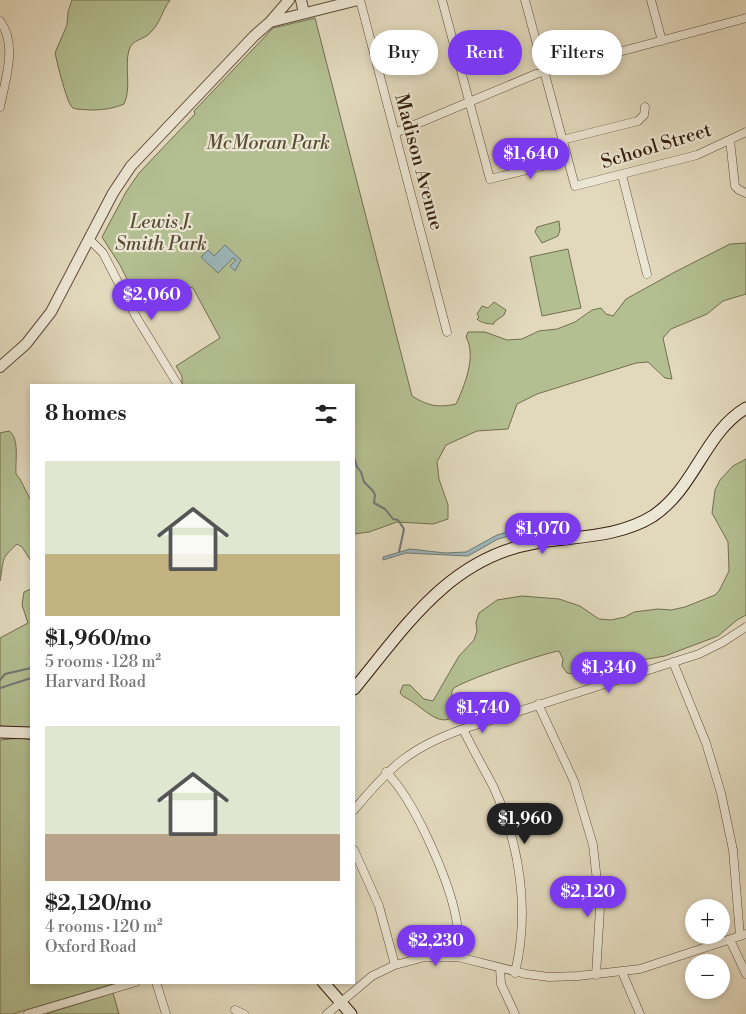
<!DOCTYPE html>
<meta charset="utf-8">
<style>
body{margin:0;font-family:"Libre Bodoni",serif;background:#f2f2f2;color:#222;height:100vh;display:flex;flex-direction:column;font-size:19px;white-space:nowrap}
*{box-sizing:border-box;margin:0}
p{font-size:16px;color:#767676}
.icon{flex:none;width:28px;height:28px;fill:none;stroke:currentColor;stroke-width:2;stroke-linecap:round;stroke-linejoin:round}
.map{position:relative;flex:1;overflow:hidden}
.panel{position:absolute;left:30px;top:384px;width:325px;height:600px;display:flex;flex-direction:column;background:#fff;border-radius:0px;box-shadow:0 2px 8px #0003}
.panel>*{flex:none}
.top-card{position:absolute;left:370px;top:30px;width:300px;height:45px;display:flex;gap:10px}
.buttons{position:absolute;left:685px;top:899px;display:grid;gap:10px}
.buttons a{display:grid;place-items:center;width:45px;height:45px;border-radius:50%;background:#fff;box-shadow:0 2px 8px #0003;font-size:25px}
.price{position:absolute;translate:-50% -42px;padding:0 11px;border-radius:18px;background:#7c3aed;color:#fff;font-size:16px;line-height:32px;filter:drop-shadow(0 1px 2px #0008)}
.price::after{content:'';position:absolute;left:50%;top:30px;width:15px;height:11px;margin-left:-8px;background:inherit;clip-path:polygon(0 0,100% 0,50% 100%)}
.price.selected{background:#222;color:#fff}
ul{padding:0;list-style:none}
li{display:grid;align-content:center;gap:10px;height:265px;padding:0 15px}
li span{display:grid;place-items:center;height:155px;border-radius:0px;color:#555}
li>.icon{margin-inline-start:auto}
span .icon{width:90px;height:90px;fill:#fffc;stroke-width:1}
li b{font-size:21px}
h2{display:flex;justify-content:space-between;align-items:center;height:60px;padding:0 15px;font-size:21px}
.chip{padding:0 18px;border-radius:22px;background:#fff;box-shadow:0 2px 8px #0003;font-size:18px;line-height:45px}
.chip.selected{background:#7c3aed;color:#fff}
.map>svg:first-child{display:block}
.green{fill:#b3bf91;stroke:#736e4e}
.water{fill:#9bb7bc;stroke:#717975}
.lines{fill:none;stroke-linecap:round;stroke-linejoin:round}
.stream{stroke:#717975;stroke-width:2}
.minor-casing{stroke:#5f4b38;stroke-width:9}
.tertiary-casing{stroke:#5f4b38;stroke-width:12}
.secondary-casing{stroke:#331c0b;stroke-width:13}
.minor{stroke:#ece6d4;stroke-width:8}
.tertiary{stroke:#ece6d4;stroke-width:10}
.secondary{stroke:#ece6d4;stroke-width:11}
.labels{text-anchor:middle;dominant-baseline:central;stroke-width:4.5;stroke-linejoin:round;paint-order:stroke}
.park-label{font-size:19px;font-style:italic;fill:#594d33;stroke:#ece6d4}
.street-label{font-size:19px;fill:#331c0b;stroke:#ece6d4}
</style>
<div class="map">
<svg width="746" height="1014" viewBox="0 0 746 1014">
<rect width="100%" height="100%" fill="#e2d9bd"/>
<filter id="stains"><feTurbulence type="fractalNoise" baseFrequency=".004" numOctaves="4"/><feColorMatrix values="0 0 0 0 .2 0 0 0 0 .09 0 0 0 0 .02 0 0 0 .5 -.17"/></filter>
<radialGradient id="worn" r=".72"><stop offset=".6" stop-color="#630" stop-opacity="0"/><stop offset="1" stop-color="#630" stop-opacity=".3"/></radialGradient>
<path class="green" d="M72 0H170C162 11 160 24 150 33 144 40 132 39 129 50 124 67 132 87 124 104 112 109 102 110 89 110 84 109 77 110 73 108 67 105 57 62 55 53L67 25 68 12Z
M315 18 412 396C428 406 438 408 456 404 464 387 477 356 466 337L468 332H485L507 340 522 339 539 331 557 329 575 322 592 310 601 308 606 314 613 316 626 299 673 273 730 244 746 243V294L723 301 707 314 671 329 663 338 672 379 665 378 648 362 636 363 537 394 517 404 508 429 477 431 446 445 437 462 439 479 448 505V519L433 524 397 522 369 532 354 534V385H182V376L176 366 220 338 193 288 167 283 136 297 120 265 102 237 126 192 139 173 195 114 194 111 273 28Z
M559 221 560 230 558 236 542 243 535 232 537 227Z
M568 249 581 308 542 316 530 257Z
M494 302 506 310 504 315 494 322V324C488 324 481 323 477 319L479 317 477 314 482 306 488 308Z
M9 431C20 438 15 462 16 474L20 479 31 501V561L22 547 17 544C0 559 4 560 0 581V433Z
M746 459V615L737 620 718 636 665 656 624 663 610 671 585 676 567 673 562 666 563 659 559 651C547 652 458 682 453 689 449 694 455 708 455 715 439 731 420 703 404 697L400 693 403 685H410L424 699 433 701 459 656 474 640 477 631 476 622 479 613 497 600 522 596 559 599 580 606 599 619 611 620 625 617 634 612 658 609 671 610 685 607 715 595 719 591 729 571 728 542 712 513 715 490 720 480 733 466Z
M31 589V729L0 726V638L28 623 22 605 24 592Z
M21 738 31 740V982L116 983 13 1014H0V740Z
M113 993 119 1014H46Z"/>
<path class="water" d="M225 245 241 260 235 271 230 266 236 260 233 258 218 273 201 257 208 250 214 256Z
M545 521 546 526 498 539 468 556 406 553 383 560V557L410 549 445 553 466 552 497 535Z"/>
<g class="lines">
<path class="stream" d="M354 457 357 467 361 472 364 482 373 491 375 495 374 503 385 509 393 519 398 520 404 529 399 552
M0 680 5 674 31 668
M0 688 31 678"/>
<defs>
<path id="minor" d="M360 0 447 332
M442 0 490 179 567 160
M525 0 575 186 697 155 746 132
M651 0 662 41
M0 21C18 45 5 80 0 107
M395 133 536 74 746 18
M562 140 638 121 644 115 645 107
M730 140 735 186 739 190 746 193
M622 175 647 274
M89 239 103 253 135 315 178 385
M673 662 706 743 721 793 733 850 740 936
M538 704 574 781 593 845 600 908 596 975
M463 729C472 748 483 767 493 786 520 844 530 910 515 973
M386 772C414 799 449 880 456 918 459 931 458 944 458 957
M354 810C390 767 409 748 463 729L699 654 723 642 746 627
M354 850 379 906 395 965
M730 940 746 974
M500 968 501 984 515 1014
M622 972 640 1014
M156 982 166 1014
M235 1010 244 1014
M28 1014 136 982
M327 1014 372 976 395 965 425 957H458L526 974 549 977 578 976 640 969 746 934"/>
<path id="tertiary" d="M301 0 304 13
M270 22 358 0
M0 367 26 344 51 312 113 193 131 166 254 36 270 22 289 0"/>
<path id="secondary" d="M354 689C406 626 449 558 535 543 574 536 618 538 653 516 695 488 705 432 746 408
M0 732 31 733
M323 982 351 1014"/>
</defs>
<use href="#minor" class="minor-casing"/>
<use href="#tertiary" class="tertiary-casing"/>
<use href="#secondary" class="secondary-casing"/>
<use href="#minor" class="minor"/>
<use href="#tertiary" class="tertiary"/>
<use href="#secondary" class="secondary"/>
</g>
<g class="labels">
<g class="park-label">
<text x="268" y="143">McMoran Park</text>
<text x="161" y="222">Lewis J.<tspan x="161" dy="22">Smith Park</tspan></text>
</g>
<g class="street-label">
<text transform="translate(656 146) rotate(-17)">School Street</text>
<text transform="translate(419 162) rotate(75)">Madison Avenue</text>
</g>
</g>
<rect width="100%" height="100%" filter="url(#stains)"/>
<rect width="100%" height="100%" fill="url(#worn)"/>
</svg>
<div class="buttons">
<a>+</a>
<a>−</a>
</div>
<b class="price" style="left:531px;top:180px">$1,640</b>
<b class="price" style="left:152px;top:321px">$2,060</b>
<b class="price" style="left:543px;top:555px">$1,070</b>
<b class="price" style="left:609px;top:694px">$1,340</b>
<b class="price" style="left:483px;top:734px">$1,740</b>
<b class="price selected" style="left:525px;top:845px">$1,960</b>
<b class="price" style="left:588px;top:918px">$2,120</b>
<b class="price" style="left:436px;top:967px">$2,230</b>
<div class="top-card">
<a class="chip">Buy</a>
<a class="chip selected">Rent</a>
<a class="chip">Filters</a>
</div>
<section class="panel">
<h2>8 homes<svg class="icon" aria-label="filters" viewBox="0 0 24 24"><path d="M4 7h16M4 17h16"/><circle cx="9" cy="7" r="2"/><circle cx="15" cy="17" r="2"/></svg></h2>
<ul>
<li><span style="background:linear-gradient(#dfe7d0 60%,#c2b280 0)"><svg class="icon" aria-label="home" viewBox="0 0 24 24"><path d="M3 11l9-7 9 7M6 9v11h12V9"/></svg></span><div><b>$1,960/mo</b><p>5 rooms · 128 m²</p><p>Harvard Road</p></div></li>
<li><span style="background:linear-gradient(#dfe7d0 70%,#b9a48a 0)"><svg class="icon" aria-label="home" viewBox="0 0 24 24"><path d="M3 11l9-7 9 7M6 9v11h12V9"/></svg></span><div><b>$2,120/mo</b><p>4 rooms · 120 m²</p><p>Oxford Road</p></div></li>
</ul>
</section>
</div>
